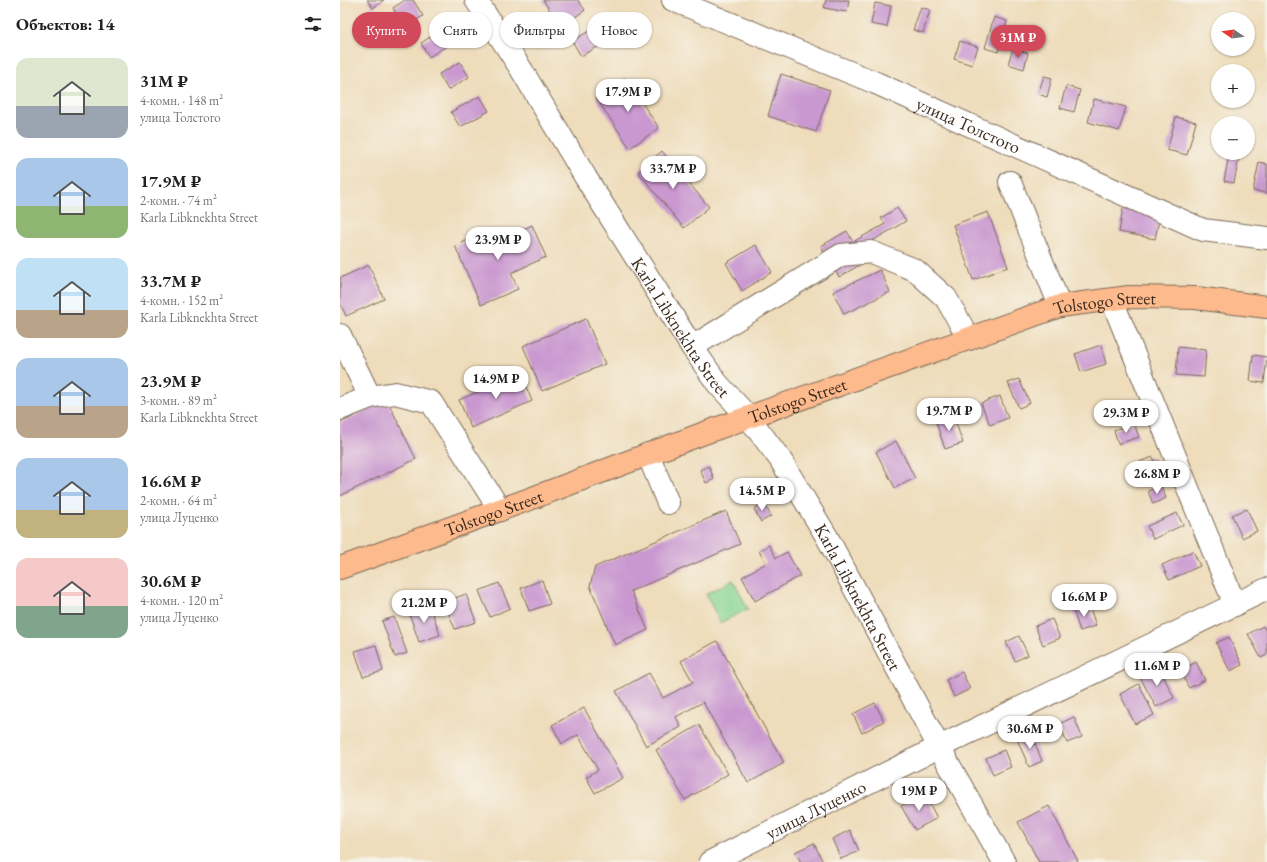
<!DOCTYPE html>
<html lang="ru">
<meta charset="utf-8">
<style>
body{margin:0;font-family:"EB Garamond",serif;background:#f6f6f6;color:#202124;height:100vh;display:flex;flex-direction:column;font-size:15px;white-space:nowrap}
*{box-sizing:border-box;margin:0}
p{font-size:13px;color:#757577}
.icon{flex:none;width:22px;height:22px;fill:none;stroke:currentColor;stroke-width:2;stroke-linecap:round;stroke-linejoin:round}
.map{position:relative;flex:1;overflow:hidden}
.panel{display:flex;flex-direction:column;background:#fff;width:340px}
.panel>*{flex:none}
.hud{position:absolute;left:12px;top:12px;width:380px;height:36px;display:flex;gap:8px}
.needle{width:26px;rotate:283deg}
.tools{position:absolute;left:871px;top:12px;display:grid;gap:8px}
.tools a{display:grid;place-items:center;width:44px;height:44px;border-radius:50%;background:#fff;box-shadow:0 1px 3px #0004;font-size:20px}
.price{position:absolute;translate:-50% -34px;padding:0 9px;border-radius:14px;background:#fff;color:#222;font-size:13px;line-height:26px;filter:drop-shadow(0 1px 2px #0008)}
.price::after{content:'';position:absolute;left:50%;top:24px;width:12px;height:9px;margin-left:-6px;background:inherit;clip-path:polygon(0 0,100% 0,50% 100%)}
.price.selected{background:#d1495b;color:#fff}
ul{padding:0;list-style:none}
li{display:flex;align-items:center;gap:12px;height:100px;padding:0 16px}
li span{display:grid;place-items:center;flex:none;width:112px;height:80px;border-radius:12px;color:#555}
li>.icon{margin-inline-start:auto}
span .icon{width:48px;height:48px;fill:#fffc;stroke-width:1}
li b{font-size:17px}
h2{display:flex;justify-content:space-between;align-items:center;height:48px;padding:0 16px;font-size:17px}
.pill{padding:0 14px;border-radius:18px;background:#fff;box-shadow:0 1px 3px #0004;font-size:14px;line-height:36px}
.pill.selected{background:#d1495b;color:#fff}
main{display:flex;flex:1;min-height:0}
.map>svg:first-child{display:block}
.green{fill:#8cd794;stroke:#648059}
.building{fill:#c998d0}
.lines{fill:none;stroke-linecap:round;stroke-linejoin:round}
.minor-casing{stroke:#7a6855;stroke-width:24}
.major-casing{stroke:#7a6855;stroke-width:24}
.minor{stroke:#fff;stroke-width:22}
.major{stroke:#fcba8d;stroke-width:22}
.labels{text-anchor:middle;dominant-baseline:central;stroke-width:4;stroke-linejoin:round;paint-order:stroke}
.street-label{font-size:18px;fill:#3b2a1e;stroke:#f7f3e8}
</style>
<main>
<section class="panel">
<h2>Объектов: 14<svg class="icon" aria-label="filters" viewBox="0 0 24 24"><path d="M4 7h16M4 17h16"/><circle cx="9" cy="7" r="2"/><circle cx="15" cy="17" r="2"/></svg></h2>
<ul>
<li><span style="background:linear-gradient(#dfe7d0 60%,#9aa5b1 0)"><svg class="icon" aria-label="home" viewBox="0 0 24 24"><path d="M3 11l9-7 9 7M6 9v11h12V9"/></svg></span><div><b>31M ₽</b><p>4-комн. · 148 m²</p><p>улица Толстого</p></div></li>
<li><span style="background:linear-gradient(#a9c7e8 60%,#8fb573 0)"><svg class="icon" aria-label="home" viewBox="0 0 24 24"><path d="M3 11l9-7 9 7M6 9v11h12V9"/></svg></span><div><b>17.9M ₽</b><p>2-комн. · 74 m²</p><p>Karla Libknekhta Street</p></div></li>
<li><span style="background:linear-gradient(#bfe0f5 65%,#b9a48a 0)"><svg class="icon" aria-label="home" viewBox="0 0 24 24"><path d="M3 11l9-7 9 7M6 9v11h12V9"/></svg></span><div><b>33.7M ₽</b><p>4-комн. · 152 m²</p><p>Karla Libknekhta Street</p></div></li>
<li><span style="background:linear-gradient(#a9c7e8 60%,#b9a48a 0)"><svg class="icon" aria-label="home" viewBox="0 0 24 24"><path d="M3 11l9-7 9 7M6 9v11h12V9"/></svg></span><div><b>23.9M ₽</b><p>3-комн. · 89 m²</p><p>Karla Libknekhta Street</p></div></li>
<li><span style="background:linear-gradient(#a9c7e8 65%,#c2b280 0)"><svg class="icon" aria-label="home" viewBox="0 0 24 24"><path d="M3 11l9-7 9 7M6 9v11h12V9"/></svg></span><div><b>16.6M ₽</b><p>2-комн. · 64 m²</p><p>улица Луценко</p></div></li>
<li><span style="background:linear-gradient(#f6c9c9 60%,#7fa58c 0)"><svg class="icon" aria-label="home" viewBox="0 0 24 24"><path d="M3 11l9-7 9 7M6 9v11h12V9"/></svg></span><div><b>30.6M ₽</b><p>4-комн. · 120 m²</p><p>улица Луценко</p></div></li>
</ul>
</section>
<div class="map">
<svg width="927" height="862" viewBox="0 0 927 862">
<rect width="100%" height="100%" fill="#f7f3e8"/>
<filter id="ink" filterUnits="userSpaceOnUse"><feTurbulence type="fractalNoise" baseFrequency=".025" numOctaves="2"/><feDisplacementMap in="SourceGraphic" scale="8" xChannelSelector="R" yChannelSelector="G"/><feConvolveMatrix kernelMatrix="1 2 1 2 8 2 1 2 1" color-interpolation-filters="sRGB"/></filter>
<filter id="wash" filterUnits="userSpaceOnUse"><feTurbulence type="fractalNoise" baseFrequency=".012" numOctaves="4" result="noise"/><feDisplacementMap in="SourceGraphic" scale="16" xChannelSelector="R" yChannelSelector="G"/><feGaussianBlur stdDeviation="0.9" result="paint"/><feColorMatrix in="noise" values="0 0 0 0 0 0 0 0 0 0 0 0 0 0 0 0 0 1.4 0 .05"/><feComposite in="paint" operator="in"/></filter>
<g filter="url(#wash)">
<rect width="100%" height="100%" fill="#eedcba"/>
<path class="green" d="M393 580 408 609 380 623 366 594Z"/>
<g id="blocks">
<path class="building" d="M27 0H44L33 8Z
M65 0H73L83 16 65 27 53 8Z
M203 0H238L245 10 221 27Z
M486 0H509L507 12 484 8Z
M535 3 551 6 547 27 531 24Z
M581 7 590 10 583 33 573 30Z
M654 17 667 21 658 52 645 48Z
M258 26 267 42 241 56 232 41Z
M99 31 108 45 89 57 81 43Z
M620 41 638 47 632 65 614 59Z
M673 48 688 53 684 69 668 64Z
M120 62 129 77 108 90 99 74Z
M441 74 490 90 476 132 428 116Z
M704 76 712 78 707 97 698 94Z
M285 78 319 128 290 148 256 98Z
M726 86 740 90 734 112 720 108Z
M140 96 149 111 120 127 111 112Z
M754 99 786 107 779 131 748 122Z
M836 117 856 122 847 155 827 150Z
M322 151 369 207 344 228 298 172Z
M889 155 899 157 894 183 884 181Z
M919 162 927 164V193L913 191Z
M557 208 566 221 517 250 525 262 499 277 481 246 507 231 513 242 545 224 541 218Z
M783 208 820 215 815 239 779 232Z
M648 212 668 267 633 280 613 225Z
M192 225 206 257 171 273 178 289 141 305 115 246 152 229 157 242Z
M416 245 432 272 402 291 386 263Z
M29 265 44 299 6 316 0 303V278Z
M540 270 550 292 504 314 493 292Z
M246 319 265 364 202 391 183 346Z
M761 345 766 364 741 372 735 354Z
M838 347 866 350 864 377 836 375Z
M913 355 927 357 924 383 910 381Z
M180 373 192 401 131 428 119 400Z
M679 379 690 403 679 408 668 383Z
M660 396 668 418 650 425 641 403Z
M47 400 76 459 0 496V423Z
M613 415 623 443 605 449 596 422Z
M794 423 799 437 778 444 774 430Z
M556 441 575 478 555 488 536 452Z
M813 457 819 475 796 482 790 465Z
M369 466 374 479 366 483 360 470Z
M821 486 826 498 813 504 808 491Z
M424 503 431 516 421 522 414 509Z
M907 509 917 531 902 538 892 515Z
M386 511 400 544 291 591 308 630 275 645 250 586 255 567Z
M837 513 843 525 813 539 807 526Z
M429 545 436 558 447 552 460 576 415 601 402 577 426 563 419 551Z
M853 551 860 566 829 580 822 565Z
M202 580 210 604 189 611 181 588Z
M159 583 170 608 150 617 139 591Z
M126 594 136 622 115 629 104 602Z
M749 605 756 626 740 631 733 610Z
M90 606 100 635 79 642 69 613Z
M54 617 67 653 55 657 42 621Z
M712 619 720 638 703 645 695 626Z
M923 626 927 633V655L921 658 908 634Z
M679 636 688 655 675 661 666 642Z
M889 637 902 665 890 671 876 643Z
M377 641 444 763 408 783 363 702 336 717 341 727 306 746 276 691 309 673 323 698 353 682 341 661Z
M36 645 43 671 23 677 15 651Z
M856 662 865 680 849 688 840 671Z
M819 667 834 698 816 707 800 677Z
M622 672 630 689 614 697 606 680Z
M799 684 814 715 795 724 780 694Z
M535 703 544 721 522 733 513 714Z
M244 708 283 778 255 793 246 777 258 770 238 735 222 744 212 725Z
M734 717 742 737 727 743 719 724Z
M359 725 388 774 345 800 316 750Z
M691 733 702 761 689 767 677 739Z
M664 750 671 767 653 775 646 758Z
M584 793 597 818 575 830 561 806Z
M709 806 738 861 736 862H699L678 822Z
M510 830 519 851 501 859 492 839Z
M474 843 483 862H461L455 852Z"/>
</g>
</g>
<g filter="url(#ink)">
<use href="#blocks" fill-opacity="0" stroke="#7a6855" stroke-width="1"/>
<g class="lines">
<defs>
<g id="minor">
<path id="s1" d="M136 0 181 69 246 178 352 347 377 383 409 418 440 459 487 537 599 747 664 862"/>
<path id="s2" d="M333 0 536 83 863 230 927 238"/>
<path d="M670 182 720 306"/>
<path d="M772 300 895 605"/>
<path d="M0 335 30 397"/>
<path d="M352 347 501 255 531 252 575 270 606 298 629 339"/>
<path d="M0 409 30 397 55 393 91 402 160 510"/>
<path d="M308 454 328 503"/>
<path id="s3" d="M370 862 599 747 927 589"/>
</g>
<g id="major">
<path id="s4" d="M0 568 187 500 367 432 720 306 789 297 856 298 927 307"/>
</g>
</defs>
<use href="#minor" class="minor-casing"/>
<use href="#major" class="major-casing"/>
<use href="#minor" class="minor"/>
<use href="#major" class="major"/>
</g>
</g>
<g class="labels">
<g class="street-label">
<text stroke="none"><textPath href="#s2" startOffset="321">улица Толстого</textPath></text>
<text stroke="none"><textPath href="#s4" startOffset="811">Tolstogo Street</textPath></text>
<text stroke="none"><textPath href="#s1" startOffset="386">Karla Libknekhta Street</textPath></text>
<text stroke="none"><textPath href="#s4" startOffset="487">Tolstogo Street</textPath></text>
<text stroke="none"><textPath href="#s4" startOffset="163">Tolstogo Street</textPath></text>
<text stroke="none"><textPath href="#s1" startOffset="710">Karla Libknekhta Street</textPath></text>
<text stroke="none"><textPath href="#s3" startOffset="118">улица Луценко</textPath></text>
</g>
</g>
</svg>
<div class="tools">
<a><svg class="needle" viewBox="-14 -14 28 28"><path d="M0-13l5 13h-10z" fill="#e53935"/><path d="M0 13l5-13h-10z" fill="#757577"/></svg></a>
<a>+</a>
<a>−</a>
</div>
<b class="price selected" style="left:678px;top:59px">31M ₽</b>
<b class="price" style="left:288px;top:113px">17.9M ₽</b>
<b class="price" style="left:333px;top:190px">33.7M ₽</b>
<b class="price" style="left:158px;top:261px">23.9M ₽</b>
<b class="price" style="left:156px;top:400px">14.9M ₽</b>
<b class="price" style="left:609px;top:432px">19.7M ₽</b>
<b class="price" style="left:786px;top:434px">29.3M ₽</b>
<b class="price" style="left:817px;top:495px">26.8M ₽</b>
<b class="price" style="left:422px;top:512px">14.5M ₽</b>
<b class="price" style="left:744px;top:618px">16.6M ₽</b>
<b class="price" style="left:84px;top:624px">21.2M ₽</b>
<b class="price" style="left:817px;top:687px">11.6M ₽</b>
<b class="price" style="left:690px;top:750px">30.6M ₽</b>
<b class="price" style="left:579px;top:812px">19M ₽</b>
<div class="hud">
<a class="pill selected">Купить</a>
<a class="pill">Снять</a>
<a class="pill">Фильтры</a>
<a class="pill">Новое</a>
</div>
</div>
</main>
